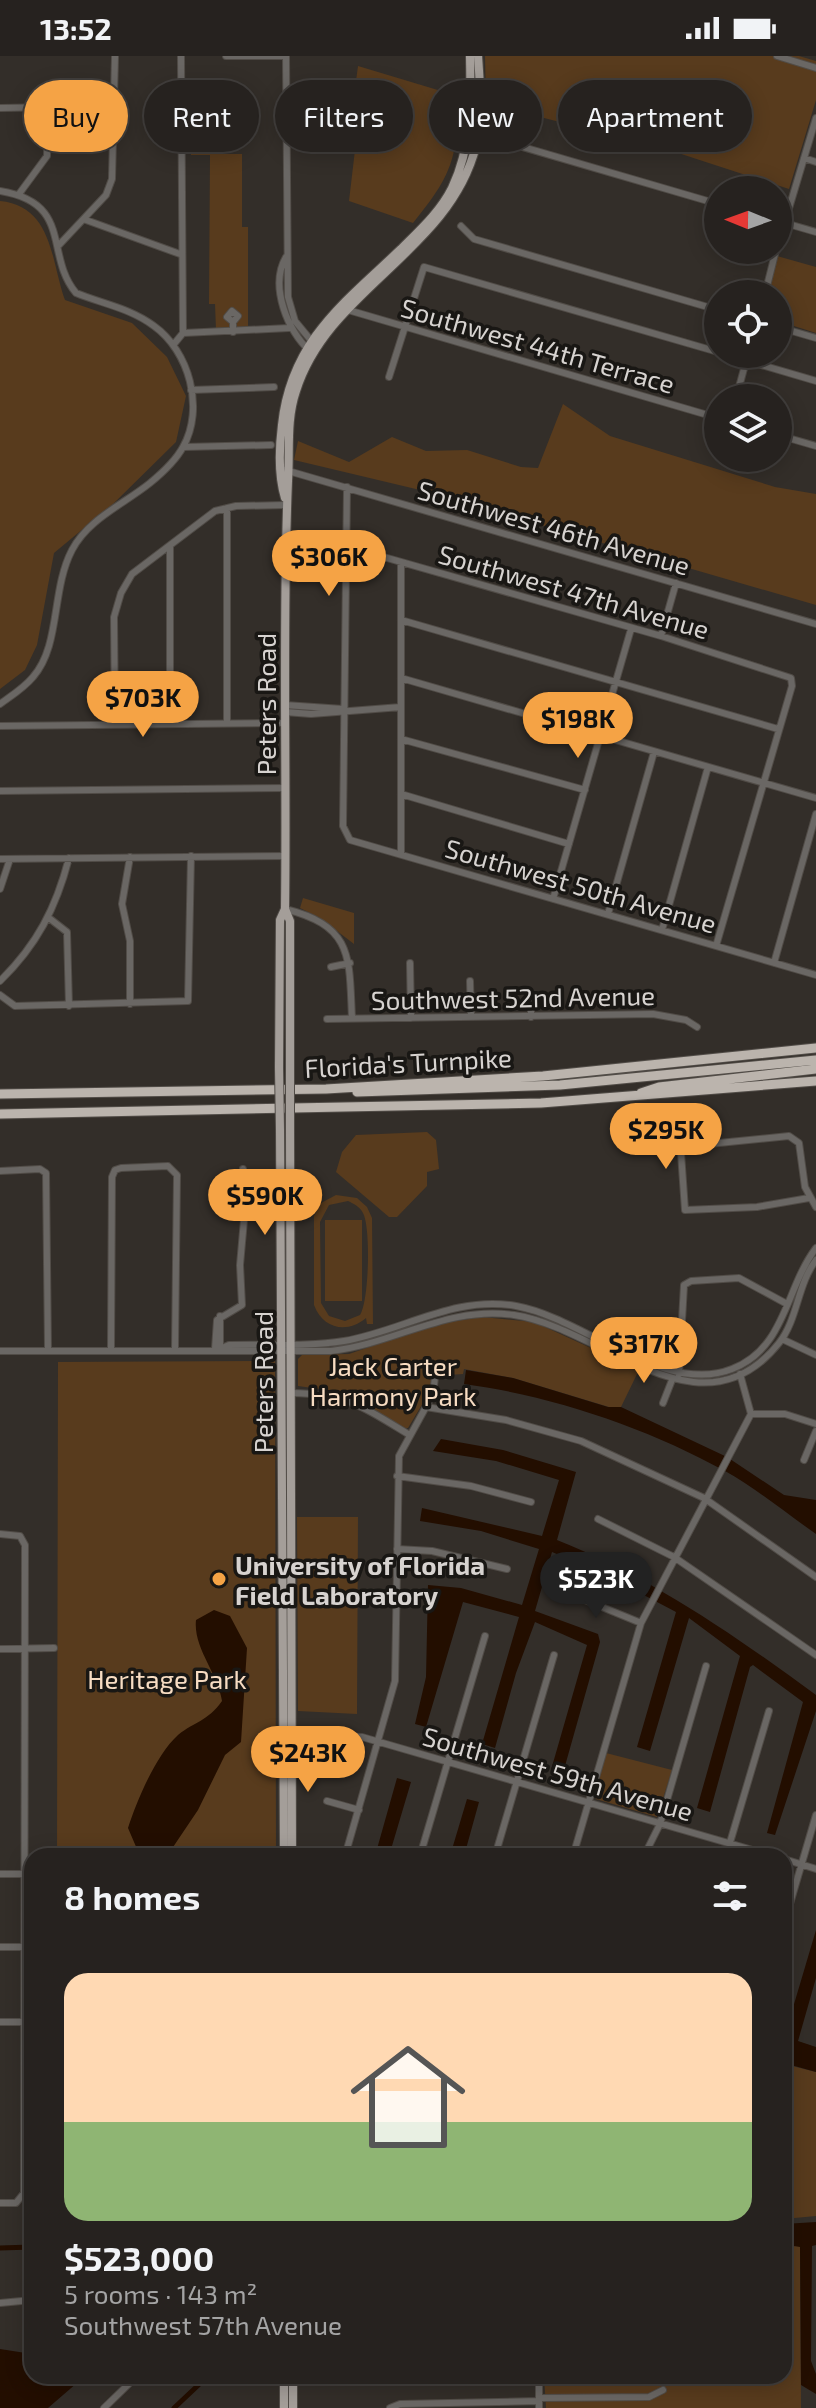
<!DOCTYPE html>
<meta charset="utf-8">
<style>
body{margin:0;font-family:"Exo 2",sans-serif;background:#2e2a28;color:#f1f3f6;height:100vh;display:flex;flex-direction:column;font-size:30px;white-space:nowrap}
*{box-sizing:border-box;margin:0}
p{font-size:26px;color:#a4a4a4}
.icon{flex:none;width:44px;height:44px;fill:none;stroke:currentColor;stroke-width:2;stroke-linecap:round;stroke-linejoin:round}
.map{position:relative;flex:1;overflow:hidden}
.details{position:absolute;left:24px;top:1792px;width:768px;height:536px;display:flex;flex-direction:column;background:#26221f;border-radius:24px;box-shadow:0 4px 20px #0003,0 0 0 2px #423f3d}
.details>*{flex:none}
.top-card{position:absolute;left:24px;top:24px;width:768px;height:72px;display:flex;gap:16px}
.needle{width:52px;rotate:271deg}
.tools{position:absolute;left:704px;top:120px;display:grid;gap:16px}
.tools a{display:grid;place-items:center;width:88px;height:88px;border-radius:50%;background:#26221f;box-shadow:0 4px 20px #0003,0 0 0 2px #423f3d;font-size:40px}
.price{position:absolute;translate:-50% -68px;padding:0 18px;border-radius:28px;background:#f5a345;color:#111;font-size:26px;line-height:52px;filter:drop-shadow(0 2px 4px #0008)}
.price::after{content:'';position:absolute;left:50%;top:48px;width:24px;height:18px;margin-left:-12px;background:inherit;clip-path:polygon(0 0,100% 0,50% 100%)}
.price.on{background:#222;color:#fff}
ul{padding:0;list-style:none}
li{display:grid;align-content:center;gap:16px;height:424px;padding:0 40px}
li span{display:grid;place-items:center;height:248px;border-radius:24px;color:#555}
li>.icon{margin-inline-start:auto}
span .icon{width:144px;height:144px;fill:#fffc;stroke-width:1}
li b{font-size:34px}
h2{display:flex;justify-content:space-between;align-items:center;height:96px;padding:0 40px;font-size:34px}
.chip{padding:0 28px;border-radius:36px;background:#26221f;box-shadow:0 4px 20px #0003,0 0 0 2px #423f3d;font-size:28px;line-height:72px}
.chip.on{background:#f5a345;color:#111}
.status{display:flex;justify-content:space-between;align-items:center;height:56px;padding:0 40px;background:#26221f;direction:ltr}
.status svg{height:22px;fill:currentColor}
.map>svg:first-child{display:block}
.green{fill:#583b1d;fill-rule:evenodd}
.water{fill:#230e00}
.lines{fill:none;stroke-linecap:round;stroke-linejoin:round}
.canal{stroke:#230e00;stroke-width:5}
.minor-casing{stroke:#514c47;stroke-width:8}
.major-casing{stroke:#514c47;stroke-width:10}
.highway-casing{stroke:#514c47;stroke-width:11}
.minor{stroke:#6a6764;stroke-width:6}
.major{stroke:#a49e99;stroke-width:8}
.highway{stroke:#bbb4ad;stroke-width:9}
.major-bridge-casing{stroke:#514c47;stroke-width:10;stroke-linecap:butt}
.major-bridge{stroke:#a49e99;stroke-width:8}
.poi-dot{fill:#f5a345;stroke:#191714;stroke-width:3}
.labels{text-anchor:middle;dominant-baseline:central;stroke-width:7;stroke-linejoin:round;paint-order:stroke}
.street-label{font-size:26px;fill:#d7d3d0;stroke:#191714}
.park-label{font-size:26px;fill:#f7dcc2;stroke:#191714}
.poi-label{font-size:26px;font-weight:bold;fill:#d7d3d0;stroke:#191714;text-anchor:start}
</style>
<div class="status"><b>13:52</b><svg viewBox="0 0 49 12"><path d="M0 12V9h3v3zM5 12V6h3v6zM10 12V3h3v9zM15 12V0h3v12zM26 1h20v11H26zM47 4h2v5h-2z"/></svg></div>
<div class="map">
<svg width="816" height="2352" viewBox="0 0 816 2352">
<rect width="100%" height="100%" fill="#332e29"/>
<path class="green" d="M485 0H799L816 5V44L789 133 669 94 486 47Z
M358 10 461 41C455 104 454 117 413 167L349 145 361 43 354 40Z
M190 41H223L222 98H242V171H248V273L216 274 215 248H209L210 99H191Z
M0 145C53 150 51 206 65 244L132 267 167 301 186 340 176 386 113 448 54 497 37 589 25 614 0 633Z
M777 200 816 211V277L778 265V238H768Z
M563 348 610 380 775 431 816 438V549L420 434 294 404 298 385 349 406 392 381 426 395 467 394 521 411 538 412Z
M303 842 354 857V888L320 862 300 852Z
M427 1076 436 1084 439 1113 427 1116V1130L397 1161H389L336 1116 342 1096 356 1079Z
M336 1139 357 1142 367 1151 372 1162 373 1268H367L366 1262C347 1278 323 1273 314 1249V1160L321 1147ZM348 1145C354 1148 359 1150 363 1157 371 1171 369 1246 360 1259L345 1265 329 1260 321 1247 320 1166 329 1149Z
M325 1164H362V1245H325Z
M482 1261 534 1266 639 1314 621 1351H609L513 1322 464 1313 463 1318 434 1320 429 1337 408 1372 401 1373 334 1335 298 1330V1303L302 1299 349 1298 436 1268Z
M275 1305 276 1800H57L58 1306Z
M297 1461H358L357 1658 298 1655Z
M606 1697 672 1714 657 1761 596 1743 594 1737Z
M784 2008 816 2016V2160L784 2163Z
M800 2190 801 2352H546L544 2320H784V2191Z"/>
<path class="water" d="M466 1314 513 1322 608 1351H621L727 1401 784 1439 816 1444V1478C786 1457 757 1433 725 1415 647 1372 553 1340 464 1328Z
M441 1383 503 1394 576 1416 557 1484C652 1522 733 1578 816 1639V1655L775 1779 767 1777 803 1646 753 1609 750 1611 710 1756 697 1752 740 1600 689 1562 650 1695 637 1691 676 1556 602 1517 552 1496 535 1555 598 1578 600 1586 563 1717 551 1714 587 1589 535 1566 516 1617 495 1692 482 1688 519 1561 463 1546 426 1671 415 1668 426 1621 428 1529 461 1532 522 1549 539 1493 481 1475 420 1465 422 1452 542 1480 559 1424 496 1405 433 1395Z
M214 1554 230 1560 247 1592 241 1686 225 1699 198 1754 167 1800H140L128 1772C137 1744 156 1699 178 1679 195 1665 207 1666 222 1645 218 1617 193 1592 196 1564Z
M397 1722 411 1726 389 1800H375Z
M467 1743 479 1746 464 1800H450Z
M816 1874V1922L798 1985 816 1991V2016L784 2007V1982Z
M816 2166V2189L812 2190 811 2305 816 2318V2338L801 2329 800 2191 784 2188V2168Z
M0 2293 32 2298V2320H85L48 2352H0Z"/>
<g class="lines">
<path class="canal" d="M0 2192 32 2191
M174 2352 208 2320"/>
<defs>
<path id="minor" d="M226 0H286
M286 0 288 241 295 265 314 288
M777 0 816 12
M0 52 115 50
M485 80 718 148
M804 102 816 106
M0 135C74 147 44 199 76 237 103 248 130 252 154 270 189 295 205 352 183 391 176 404 161 418 150 427 124 448 88 463 72 494 51 534 61 589 33 621 24 632 11 640 0 648
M19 138 47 100 48 52
M86 164 180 198
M778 165 816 176
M461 170 474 183 718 254
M59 189 106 139 112 123 115 0
M778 189 816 62
M286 201C269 230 288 276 310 295
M765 238 776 194
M348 254 718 362
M778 271 816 282
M233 276V266L238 260 232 255 227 261 233 266
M183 277 289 272
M174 288 183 277 181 0
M724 298 816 325
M389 321 424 211 718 296
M191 334 274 331
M736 342 748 298
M778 379 816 390
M184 391 271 389
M285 414 816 568
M347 431 343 770 350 784 816 919
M227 452V667
M345 490 661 580 791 622 792 630 716 890
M401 506V797
M401 564 778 673
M661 580 676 527
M401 622 816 742
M285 649 343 653
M285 656 311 658 401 651
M115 668 114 561 121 537 132 518 215 455 236 450 285 449
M170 668V491
M0 670 285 667
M401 683 585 734
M0 735 286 732
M401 738 569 788
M130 801 122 848 130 885V948
M0 803 286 800
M0 833 10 803
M553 843 631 573
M285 853C354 870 349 902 352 962
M608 858 654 696
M49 862 67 876 69 950
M662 874 708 711
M410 907 411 962
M774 907 816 758
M331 911 350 907
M0 925C37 889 56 852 69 802
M470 925 471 961
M0 939 15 950 188 945 191 800
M531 943V961
M327 963 653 958 686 964 697 971
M0 1115 40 1113 46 1117 48 1294
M809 1142 757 1151 685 1154 681 1097 689 1090 789 1080 799 1087 805 1131 816 1151
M782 1283 816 1299
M215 1293 217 1264 242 1249 240 1209 247 1130 243 1113
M220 1293 229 1289C267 1288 307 1291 344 1285 403 1275 454 1239 516 1250 584 1262 664 1340 732 1313 786 1292 785 1233 816 1192
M220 1293V1260
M111 1294 112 1121 115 1114 121 1112 168 1110 177 1119 175 1293
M0 1295H331C394 1288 449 1249 514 1259 602 1272 701 1385 779 1287 798 1263 797 1229 816 1204
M679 1318 684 1229 691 1225 739 1222 787 1248
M291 1337C346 1338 362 1350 408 1378
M663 1347 672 1324
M426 1351 506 1364 581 1385 704 1442 816 1521
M751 1358H785L816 1368
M804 1404 816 1375
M397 1420 471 1430 531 1446
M598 1463 674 1501 816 1599
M0 1478 20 1480 25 1489 24 2137 16 2147H0
M397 1493 432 1495 507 1513
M563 1535 641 1567
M0 1593 54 1592
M284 1677 362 1681 773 1800
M327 1745 359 1754
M345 1800 395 1625 399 1400 433 1338 435 1321
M420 1800 485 1580
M495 1800 554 1599
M573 1800 641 1567 751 1358 740 1318
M644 1800 660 1768 706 1610
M726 1800 769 1655
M784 1803 816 1813
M0 1818H23
M784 1868 816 1759
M0 1891H32
M0 1966H25
M0 2247 32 2244
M333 2323 349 2320
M539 2342 649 2341 663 2334
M104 2352 137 2320
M390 2352 400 2348 539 2345
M539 2352V2320"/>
<path id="major" d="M285 442C278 419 279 393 282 369 291 285 344 247 401 193 420 174 440 156 452 132 472 90 471 45 470 0
M279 1012 280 864 285 853
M290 1012V865L285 853C287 710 282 567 288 425 290 394 286 364 296 335 328 233 449 196 476 90 483 62 480 29 478 0
M280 1074 284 1800
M290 1074 292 1800
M284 2320V2352
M293 2352V2320"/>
<path id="highway" d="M357 1036 560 1029 816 1004
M641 1037 659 1031 816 1013
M0 1038 326 1033 543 1020 816 992
M0 1058 541 1047 816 1025"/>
</defs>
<use href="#minor" class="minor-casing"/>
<use href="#major" class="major-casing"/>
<use href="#highway" class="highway-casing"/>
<use href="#minor" class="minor"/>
<use href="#major" class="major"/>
<use href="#highway" class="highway"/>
<defs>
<path id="major-bridge" d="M279 1012 280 1074
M290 1012V1074"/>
</defs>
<use href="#major-bridge" class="major-bridge-casing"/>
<use href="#major-bridge" class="major-bridge"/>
</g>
<circle class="poi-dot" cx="219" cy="1523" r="8"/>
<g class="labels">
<g class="street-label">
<text transform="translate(538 289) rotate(16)">Southwest 44th Terrace</text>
<text transform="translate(554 471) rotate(16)">Southwest 46th Avenue</text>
<text transform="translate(574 535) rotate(16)">Southwest 47th Avenue</text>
<text transform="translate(265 648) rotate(-90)">Peters Road</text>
<text transform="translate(581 829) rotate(16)">Southwest 50th Avenue</text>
<text transform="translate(513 941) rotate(-1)">Southwest 52nd Avenue</text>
<text transform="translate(408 1006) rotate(-3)">Florida's Turnpike</text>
<text transform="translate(262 1326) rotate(-90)">Peters Road</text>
<text transform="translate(558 1717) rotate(16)">Southwest 59th Avenue</text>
</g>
<g class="park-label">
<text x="393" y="1309">Jack Carter<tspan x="393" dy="30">Harmony Park</tspan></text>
<text x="167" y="1622">Heritage Park</text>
</g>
<g class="poi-label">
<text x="235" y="1508">University of Florida<tspan x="235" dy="30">Field Laboratory</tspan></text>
</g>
</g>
</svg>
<div class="tools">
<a><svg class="needle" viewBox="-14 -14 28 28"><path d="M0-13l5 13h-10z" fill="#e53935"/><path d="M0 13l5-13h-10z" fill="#a4a4a4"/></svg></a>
<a><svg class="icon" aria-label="locate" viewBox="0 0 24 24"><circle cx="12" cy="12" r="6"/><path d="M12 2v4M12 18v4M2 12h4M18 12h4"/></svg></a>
<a><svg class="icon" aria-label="layers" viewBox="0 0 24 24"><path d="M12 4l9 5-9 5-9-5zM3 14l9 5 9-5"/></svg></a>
</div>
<b class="price" style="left:329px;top:542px">$306K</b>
<b class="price" style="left:143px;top:683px">$703K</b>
<b class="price" style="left:578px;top:704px">$198K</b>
<b class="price" style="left:666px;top:1115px">$295K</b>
<b class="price" style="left:265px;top:1181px">$590K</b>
<b class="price" style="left:644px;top:1329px">$317K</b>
<b class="price on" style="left:596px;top:1564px">$523K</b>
<b class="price" style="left:308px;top:1738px">$243K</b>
<div class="top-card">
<a class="chip on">Buy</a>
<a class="chip">Rent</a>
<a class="chip">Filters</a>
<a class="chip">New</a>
<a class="chip">Apartment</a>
</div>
<section class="details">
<h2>8 homes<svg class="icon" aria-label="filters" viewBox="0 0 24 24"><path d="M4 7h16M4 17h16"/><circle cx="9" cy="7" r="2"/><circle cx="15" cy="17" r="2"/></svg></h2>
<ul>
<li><span style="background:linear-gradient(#ffd9b3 60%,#8fb573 0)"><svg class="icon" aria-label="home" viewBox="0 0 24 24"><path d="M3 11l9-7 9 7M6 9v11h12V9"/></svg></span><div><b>$523,000</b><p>5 rooms · 143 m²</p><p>Southwest 57th Avenue</p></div></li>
</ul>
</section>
</div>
